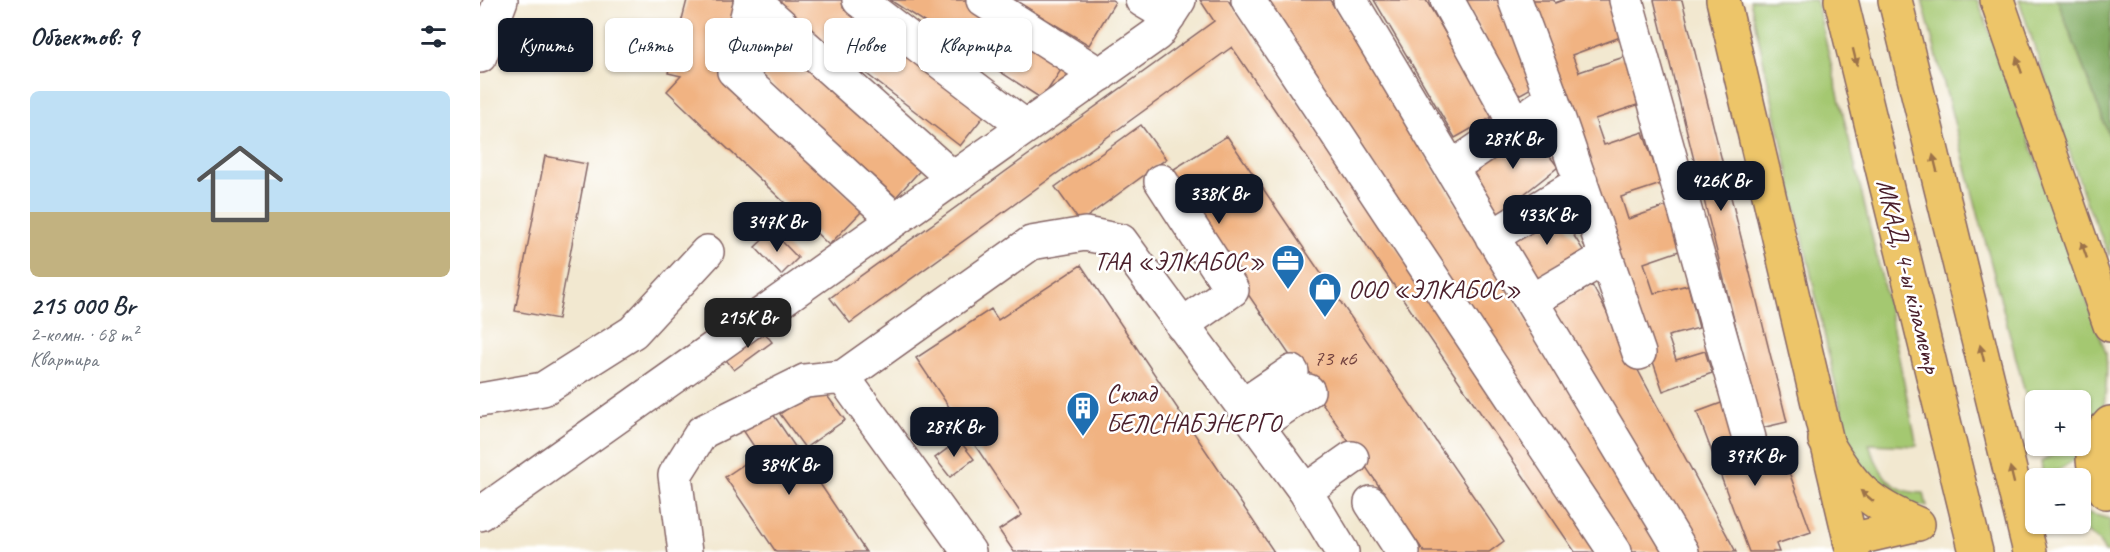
<!DOCTYPE html>
<html lang="ru">
<meta charset="utf-8">
<style>
body{margin:0;font-family:Caveat,sans-serif;background:#f6f6f7;color:#1f2937;height:100vh;display:flex;flex-direction:column;font-size:22px;white-space:nowrap}
*{box-sizing:border-box;margin:0}
p{font-size:20px;color:#747a83}
.icon{flex:none;width:33px;height:33px;fill:none;stroke:currentColor;stroke-width:2;stroke-linecap:round;stroke-linejoin:round}
.map{position:relative;flex:1;overflow:hidden}
.details{display:flex;flex-direction:column;background:#fff;width:480px}
.details>*{flex:none}
.hud{position:absolute;left:18px;top:18px;width:570px;height:54px;display:flex;gap:12px}
.tools{position:absolute;left:1545px;top:390px;display:grid;gap:12px}
.tools a{display:grid;place-items:center;width:66px;height:66px;border-radius:9px;background:#fff;box-shadow:0 2px 4px #0004;font-size:30px}
.price{position:absolute;translate:-50% -51px;padding:0 14px;border-radius:12px;background:#111827;color:#fff;font-size:20px;line-height:39px;filter:drop-shadow(0 2px 3px #0008)}
.price::after{content:'';position:absolute;left:50%;top:36px;width:18px;height:14px;margin-left:-9px;background:inherit;clip-path:polygon(0 0,100% 0,50% 100%)}
.price.selected{background:#222;color:#fff}
ul{padding:0;list-style:none}
li{display:grid;align-content:center;gap:12px;height:318px;padding:0 30px}
li+li{border-top:2px solid #e0e1e3}
li span{display:grid;place-items:center;height:186px;border-radius:9px;color:#555}
li>.icon{margin-inline-start:auto}
span .icon{width:108px;height:108px;fill:#fffc;stroke-width:1}
li b{font-size:26px}
h2{display:flex;justify-content:space-between;align-items:center;height:72px;padding:0 30px;font-size:26px}
.pill{padding:0 21px;border-radius:9px;background:#fff;box-shadow:0 2px 4px #0004;font-size:21px;line-height:54px}
.pill.selected{background:#111827;color:#fff}
main{display:flex;flex:1;min-height:0}
.map>svg:first-child{display:block}
.green{fill:#a4c871;stroke:#77744e;stroke-width:1.5}
.forest{fill:#83ac63;stroke:#666647;stroke-width:1.5}
.building{fill:#f1b382}
.lines{fill:none;stroke-linecap:round;stroke-linejoin:round}
.minor-casing{stroke:#856565;stroke-width:36}
.major-casing{stroke:#856565;stroke-width:36}
.highway-casing{stroke:#856565;stroke-width:36}
.minor{stroke:#fff;stroke-width:33}
.major{stroke:#edc569;stroke-width:33}
.highway{stroke:#edc569;stroke-width:33}
.oneway{fill:#9c724a}
.labels{text-anchor:middle;dominant-baseline:central;stroke-width:5;stroke-linejoin:round;paint-order:stroke}
.number-label{font-size:22px;fill:#744441}
.poi-label{font-size:26px;fill:#4a1f2b;stroke:#fff;text-anchor:start}
.street-label{font-size:26px;fill:#4a1f2b;stroke:#fff}
</style>
<main>
<section class="details">
<h2>Объектов: 9<svg class="icon" aria-label="filters" viewBox="0 0 24 24"><path d="M4 7h16M4 17h16"/><circle cx="9" cy="7" r="2"/><circle cx="15" cy="17" r="2"/></svg></h2>
<ul>
<li><span style="background:linear-gradient(#bfe0f5 65%,#c2b280 0)"><svg class="icon" aria-label="home" viewBox="0 0 24 24"><path d="M3 11l9-7 9 7M6 9v11h12V9"/></svg></span><div><b>215 000 Br</b><p>2-комн. · 68 m²</p><p>Квартира</p></div></li>
</ul>
</section>
<div class="map">
<svg width="1630" height="552" viewBox="0 0 1630 552">
<rect width="100%" height="100%" fill="#fff"/>
<filter id="ink" filterUnits="userSpaceOnUse"><feTurbulence type="fractalNoise" baseFrequency=".0167" numOctaves="2"/><feDisplacementMap in="SourceGraphic" scale="12" xChannelSelector="R" yChannelSelector="G"/><feConvolveMatrix kernelMatrix="1 2 1 2 8 2 1 2 1" color-interpolation-filters="sRGB"/></filter>
<filter id="wash" filterUnits="userSpaceOnUse"><feTurbulence type="fractalNoise" baseFrequency=".008" numOctaves="4" result="noise"/><feDisplacementMap in="SourceGraphic" scale="24" xChannelSelector="R" yChannelSelector="G"/><feGaussianBlur stdDeviation="1.35" result="paint"/><feColorMatrix in="noise" values="0 0 0 0 0 0 0 0 0 0 0 0 0 0 0 0 0 1.4 0 .05"/><feComposite in="paint" operator="in"/></filter>
<g filter="url(#wash)">
<rect width="100%" height="100%" fill="#f2e8d0"/>
<path class="green" d="M1270 0H1336L1407 300 1437 446 1389 444C1400 474 1410 493 1444 493L1447 506C1412 508 1396 482 1372 459Z
M1442 0H1498L1626 353C1630 408 1619 458 1563 476L1561 462 1576 453 1580 446H1600V400H1556L1554 427Z
M1539 0H1578L1630 138V257L1606 201Z
M1601 511 1630 519V552H1625C1617 533 1599 527 1580 525L1600 524Z"/>
<path class="forest" d="M1578 0H1630V138L1578 1Z"/>
<g id="blocks">
<path class="building" d="M207 0H254L252 6 259 8 241 76 383 210 349 245 187 91 201 76 188 73Z
M291 0H362L507 112 480 146Z
M410 0H487L585 64 562 99Z
M534 0H632L635 2 609 45Z
M720 0H748L1123 552H1095L752 47 370 323 350 298 734 21Z
M784 0H850L1190 552H1146Z
M894 0H946L1014 116 975 138Z
M985 0H1021L1055 86 1035 97Z
M1050 0H1074L1075 3 1083 0H1131L1143 36 1092 55 1099 72 1147 56 1163 103 1115 119 1124 145 1163 132 1181 184 1141 197 1148 219 1187 206 1202 250 1164 263 1174 293 1208 285 1219 328 1188 336 1196 360 1225 351 1232 373 1183 391Z
M1174 0H1202L1307 422 1281 428Z
M291 29 444 166 416 197 263 59Z
M661 125 686 159 600 222 575 187Z
M1047 127 1078 167 1019 214 988 174Z
M747 136 1024 541 1009 552H944L686 174Z
M65 156 107 164 78 319 35 311Z
M1079 212 1103 250 1056 281 1031 242Z
M292 231 318 258 301 275 275 247Z
M601 265 794 552H534L519 530 542 515 436 358 511 309 518 320Z
M1112 285 1256 552H1211L1069 310Z
M281 328 292 342 254 370 243 356Z
M340 386 365 420 325 448 300 414Z
M1244 402 1267 466 1302 453 1331 532 1296 544 1299 552H1269L1217 412Z
M291 411 386 552H296L245 477 279 454 263 430Z
M479 440 494 459 470 477 455 458Z"/>
</g>
</g>
<g filter="url(#ink)">
<use href="#blocks" fill-opacity="0" stroke="#856565" stroke-width="1.5"/>
<g class="lines">
<defs>
<path id="minor" d="M271 0 254 71 415 220
M273 0 474 179
M379 0 546 127
M503 0 620 75
M662 0 689 16
M768 0 1135 552
M870 0 1202 552
M967 0 1035 124
M1146 0 1269 438
M0 56 21 0
M1072 99 1159 353
M971 168 1072 99 1035 0
M681 181 752 290 702 325
M1012 237 1101 182
M1051 301 1126 257
M0 400 63 389 153 332 227 252
M762 406 812 372
M777 426 828 391
M825 491 872 458
M891 503 923 552
M0 514 677 34 699 0
M205 552 195 475 222 432 325 381 363 377
M489 552 363 377 551 243 605 234 641 241 825 491 862 552"/>
<path id="major" d="M1243 0 1373 552"/>
<path id="highway" d="M1361 0 1496 552
M1415 0 1550 552
M1517 0 1630 325
M1345 440C1372 486 1387 503 1438 524
M1626 492C1609 466 1607 447 1630 423
M1370 540 1438 524"/>
</defs>
<use href="#minor" class="minor-casing"/>
<use href="#major" class="major-casing"/>
<use href="#highway" class="highway-casing"/>
<use href="#minor" class="minor"/>
<use href="#major" class="major"/>
<use href="#highway" class="highway"/>
</g>
<defs><path id="oneway-solid" d="M-6-.8H1V-3.2L6.5 0L1 3.2V.8H-6Z" transform="scale(1.5)"/></defs>
<g class="oneway">
<use href="#oneway-solid" transform="translate(1375 57) rotate(76)"/>
<use href="#oneway-solid" transform="translate(1539 65) rotate(-109)"/>
<use href="#oneway-solid" transform="translate(1455 163) rotate(-104)"/>
<use href="#oneway-solid" transform="translate(1604 250) rotate(-109)"/>
<use href="#oneway-solid" transform="translate(1502 353) rotate(-104)"/>
<use href="#oneway-solid" transform="translate(1532 475) rotate(-104)"/>
<use href="#oneway-solid" transform="translate(1387 496) rotate(-140)"/>
</g>
</g>
<defs>
<symbol id="office-pin" viewBox="-11 -11 22 30"><path d="M0 17L-7.5 6A9.5 9.5 0 1 1 7.5 6Z" fill="#1f6fb2" stroke="#fff"/><path d="M-6-3h4V-5.5h4V-3h4V5H-6ZM-1-4.5V-3h2v-1.5ZM-6 0V1H6V0Z" fill="#fff"/></symbol>
<symbol id="shop-pin" viewBox="-11 -11 22 30"><path d="M0 17L-7.5 6A9.5 9.5 0 1 1 7.5 6Z" fill="#1f6fb2" stroke="#fff"/><path d="M-5-2.5h2.3a2.7 3.5 0 0 1 5.4 0H5L5.5 6h-11ZM-1.5-2.5h3a1.5 2.3 0 0 0-3 0Z" fill="#fff"/></symbol>
<symbol id="building-pin" viewBox="-11 -11 22 30"><path d="M0 17L-7.5 6A9.5 9.5 0 1 1 7.5 6Z" fill="#1f6fb2" stroke="#fff"/><path d="M-4-6H4V6H1V3H-1V6H-4ZM-2.5-4.3h1.7v1.8h-1.7ZM.8-4.3h1.7v1.8H.8ZM-2.5-1h1.7V.8h-1.7ZM.8-1h1.7V.8H.8Z" fill="#fff"/></symbol>
</defs>
<g fill-rule="evenodd">
<use href="#office-pin" x="789" y="242" width="38" height="52"/>
<use href="#shop-pin" x="826" y="270" width="38" height="52"/>
<use href="#building-pin" x="584" y="389" width="38" height="52"/>
</g>
<g class="labels">
<g class="number-label">
<text x="855" y="358">73 к6</text>
</g>
<g class="poi-label">
<text x="785" y="261" text-anchor="end">ТАА «ЭЛКАБОС»</text>
<text x="868" y="289">ООО «ЭЛКАБОС»</text>
<text x="626" y="393">Склад<tspan x="626" dy="30">БЕЛСНАБЭНЕРГО</tspan></text>
</g>
<g class="street-label">
<text transform="translate(1429 276) rotate(76)">МКАД, 4-ы кіламетр</text>
</g>
</g>
</svg>
<div class="tools">
<a>+</a>
<a>−</a>
</div>
<b class="price" style="left:1033px;top:170px">287K Br</b>
<b class="price" style="left:1241px;top:212px">426K Br</b>
<b class="price" style="left:739px;top:225px">338K Br</b>
<b class="price" style="left:1067px;top:246px">433K Br</b>
<b class="price" style="left:297px;top:253px">347K Br</b>
<b class="price selected" style="left:268px;top:349px">215K Br</b>
<b class="price" style="left:474px;top:458px">287K Br</b>
<b class="price" style="left:1275px;top:487px">397K Br</b>
<b class="price" style="left:309px;top:496px">384K Br</b>
<div class="hud">
<a class="pill selected">Купить</a>
<a class="pill">Снять</a>
<a class="pill">Фильтры</a>
<a class="pill">Новое</a>
<a class="pill">Квартира</a>
</div>
</div>
</main>
